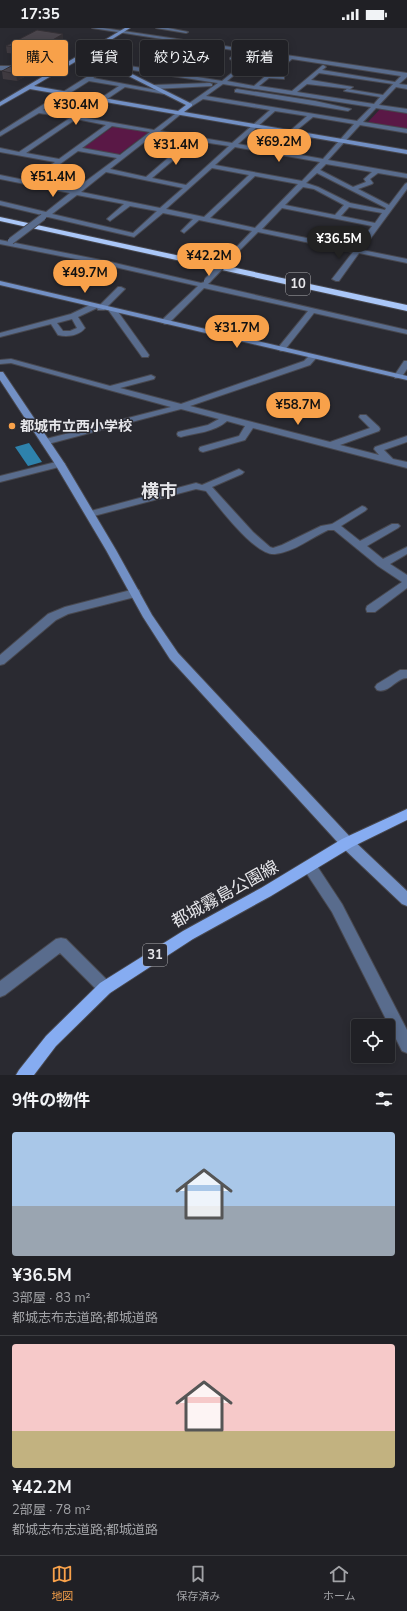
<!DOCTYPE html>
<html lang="ja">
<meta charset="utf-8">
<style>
body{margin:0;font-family:"Nunito Sans","Noto Sans JP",sans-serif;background:#2d2d32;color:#f1f3f6;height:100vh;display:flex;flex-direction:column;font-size:15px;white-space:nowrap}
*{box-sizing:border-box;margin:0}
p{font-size:13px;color:#a2a3a7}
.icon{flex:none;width:22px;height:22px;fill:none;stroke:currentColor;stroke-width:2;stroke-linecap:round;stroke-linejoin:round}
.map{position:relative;height:1047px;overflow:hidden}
.side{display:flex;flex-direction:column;background:#202025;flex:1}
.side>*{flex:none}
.banner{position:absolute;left:12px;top:12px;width:383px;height:36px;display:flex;gap:8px}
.tools{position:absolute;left:351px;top:991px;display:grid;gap:8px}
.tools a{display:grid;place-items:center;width:44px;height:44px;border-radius:4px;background:#202025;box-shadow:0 2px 10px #0003,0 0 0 1px #3d3e42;font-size:20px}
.price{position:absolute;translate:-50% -34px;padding:0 9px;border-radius:14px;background:#f8a14a;color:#111;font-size:13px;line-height:26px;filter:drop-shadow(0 1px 2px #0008)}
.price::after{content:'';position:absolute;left:50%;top:24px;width:12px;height:9px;margin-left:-6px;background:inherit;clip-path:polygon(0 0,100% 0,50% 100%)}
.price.active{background:#222;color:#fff}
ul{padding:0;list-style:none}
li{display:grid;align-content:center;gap:8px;height:212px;padding:0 12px}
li+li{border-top:1px solid #3d3e42}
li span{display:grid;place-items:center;height:124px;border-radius:4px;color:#555}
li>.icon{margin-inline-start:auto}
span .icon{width:72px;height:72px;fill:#fffc;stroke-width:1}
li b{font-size:17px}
h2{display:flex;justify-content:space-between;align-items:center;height:48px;padding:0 12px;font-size:17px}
.pill{padding:0 14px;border-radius:4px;background:#202025;box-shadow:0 2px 10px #0003,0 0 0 1px #3d3e42;font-size:14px;line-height:36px}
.pill.active{background:#f8a14a;color:#111}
.status{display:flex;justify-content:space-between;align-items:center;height:28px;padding:0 20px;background:#202025;direction:ltr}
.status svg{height:11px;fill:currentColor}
.menu{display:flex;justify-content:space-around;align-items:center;height:56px;border-top:1px solid #3d3e42;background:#202025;font-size:11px;color:#a2a3a7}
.menu a{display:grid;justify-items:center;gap:2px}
.menu .active{color:#f8a14a}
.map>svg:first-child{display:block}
.green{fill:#5a1846}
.water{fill:#2e82ac}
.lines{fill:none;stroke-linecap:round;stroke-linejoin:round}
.street-casing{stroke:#48484f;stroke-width:2}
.secondary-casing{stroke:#48484f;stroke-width:2}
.primary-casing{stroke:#48484f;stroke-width:2}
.highway-casing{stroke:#48484f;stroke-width:2}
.street{fill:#596c8d;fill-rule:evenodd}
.secondary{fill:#7290c5;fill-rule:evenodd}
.primary{fill:#86acf1;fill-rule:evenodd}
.highway{fill:#aac7f8;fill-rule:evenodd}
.street-bridge-casing{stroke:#48484f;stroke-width:8;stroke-linecap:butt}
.street-bridge{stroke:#596c8d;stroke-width:6}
.wall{fill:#403b41}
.shaded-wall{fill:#343035}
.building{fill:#4a454c;stroke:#343035}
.poi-dot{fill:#f8a14a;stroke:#2a2a31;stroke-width:1.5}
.labels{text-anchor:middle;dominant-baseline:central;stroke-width:3;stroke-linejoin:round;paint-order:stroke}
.shield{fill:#2a2a31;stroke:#aeaeb2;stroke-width:1}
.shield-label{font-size:13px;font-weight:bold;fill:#e6e6ea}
.poi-label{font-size:14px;font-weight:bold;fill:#e6e6ea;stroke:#2a2a31;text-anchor:start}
.near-street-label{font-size:17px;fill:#e6e6ea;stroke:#2a2a31}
.district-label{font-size:18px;font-weight:bold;fill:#e6e6ea;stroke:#2a2a31}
</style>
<div class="status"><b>17:35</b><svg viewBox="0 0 49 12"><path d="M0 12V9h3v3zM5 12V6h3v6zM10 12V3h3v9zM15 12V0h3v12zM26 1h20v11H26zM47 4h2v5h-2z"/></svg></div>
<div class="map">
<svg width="407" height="1047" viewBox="0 0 407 1047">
<rect width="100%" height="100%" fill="#2a2a31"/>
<path class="green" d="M381 80 407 84V102L368 94Z
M114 98 149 104 118 127 83 120Z"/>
<path class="water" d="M29 415 42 434 28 438 15 419Z"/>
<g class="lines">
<defs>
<path id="street" d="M92 0H103L407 45V49L399 56 407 57V61L396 59 379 77 407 81V85L376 80 363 94 407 101V105L360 97 328 132 407 146V150L378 145 370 151 373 155 372 156 358 161 389 177 405 156 407 155V161L362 222 407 231V235L359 225 339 253H336L332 251 353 224 258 204 229 233 227 234 223 232 225 231 252 203 199 192 184 205 181 203 193 191 163 185 134 209 48 189H43L42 187 0 177V173L46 184 70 165 0 151V147L29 153 55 134 0 124V120L19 124 70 90 39 85 2 107 0 108V104L85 50 111 35 222 53 255 26 245 24 232 32 230 31V30L239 23ZM260 26 286 30 254 58 227 53ZM292 31 401 48 395 54 322 42 326 39 323 37 292 63 259 58 269 50 284 51V49L273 47ZM112 39 218 55 188 76V78H192L203 71 270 82 232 115 160 103 181 86V84L179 83 154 102 80 89 125 59 164 66 167 64 93 50ZM319 45 393 56 394 55 383 67 347 61 344 63 380 69 374 76 297 64 307 56 350 61 353 59 311 52ZM89 53 119 58 74 88 43 82ZM223 56 371 79 357 93 206 68ZM275 83 307 88 290 103 289 104 292 106 313 89 354 96 323 131 238 116ZM76 91 106 97 59 131 26 125ZM112 98 150 104 120 127 82 120ZM156 105 190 111 146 149 110 141ZM196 113 229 118 186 157 152 150ZM235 119 320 134 302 153 215 137ZM78 123 117 130 74 162 35 154ZM326 136 372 144 364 151 366 154 353 159 320 142ZM212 140 249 147 204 189 166 181ZM106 144 183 160 160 180 81 164ZM317 145 386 180 385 182 350 175 318 159 306 155ZM255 148 298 156 255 200 210 190ZM303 159 314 161 344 177 335 187 285 177ZM77 167 124 176 108 190 107 191 110 193 130 178 157 183 133 205 52 186ZM349 179 382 185 375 195 341 188ZM282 180 372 198 356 220 262 201Z
M156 0H168L188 4 186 5Z
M0 38H61L64 40 61 42H0Z
M210 55 212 56V58L154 61 151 59 154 57Z
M237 61 315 73 351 81 348 83 235 64V62Z
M0 212 106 233 201 255 208 253V256L407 302V306L314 285 284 323H281L277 321 308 283 204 260 168 296H165L161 294 162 292 198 258 106 237 0 216Z
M118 259H121L125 261 104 282H98L97 280 78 289 85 300C79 308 67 309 58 307L51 296 0 309V305L71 286 92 276H98L99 278ZM72 291 77 300 70 303H63L57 295Z
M110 281H116L149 327 148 329H142L109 283Z
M310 327H313L317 329 310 337 190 378 330 414 370 400 359 389 360 387H366L379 399 380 401 379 403 340 417 379 427 374 421 375 419 407 408V414L384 422 393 431 407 434V440L253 400 245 412 203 424 200 423 199 421 200 419 239 408 245 398 227 393C215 404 196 405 181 409L178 408 177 406 178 404 208 397 219 391 181 381 48 416H42L41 414 42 412 171 379 11 335 0 336V332L11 331 110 358 151 347 155 349 154 351 120 360 181 376 304 333Z
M404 333H407V341L401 350H395L394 348Z
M60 433 63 434 65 436 63 438 0 454V448Z
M239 441 244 444 242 446 212 459 253 504 270 519 273 520 282 517 321 498 332 496 362 478 365 479 367 481 365 483 341 498 360 513 392 496H398L400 498 398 500 367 518 383 531 407 519V526L390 536 407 547V560L375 584H367L366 581 367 578 402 554 378 538 334 502H328C311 510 294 524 275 526 255 528 218 478 206 463L196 461 90 489 85 486 87 484 196 455 202 457Z
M135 561 139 562 140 565 139 568 68 586 56 592 4 636 0 637V627L48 586 65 579Z
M400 642H407V650C396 650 389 666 377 662L375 659 377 656Z
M310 833 315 835 342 876 407 1002V1025L402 1023 332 884 305 843 303 839 305 835Z
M61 910 66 911 110 955 112 960 110 965 105 967 100 965 60 925 5 967 0 969V953L56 911Z"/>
<path id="secondary" d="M125 0H130L90 25 192 76V78L184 84 407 122V126L30 61 0 78V74ZM87 27 186 77 178 83 34 58Z
M0 253 407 348V352L0 257Z
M0 344H3L65 436 116 522 152 587 178 625 352 811 407 863V878L402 876 342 819 170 631 143 589 106 522 55 436 0 352Z"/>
<path id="primary" d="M407 781V792L352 819 271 868 193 911 110 965 56 1018 34 1047H16L19 1042 46 1008 100 955 183 903 261 860 342 811Z"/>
<path id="highway" d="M0 189 407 277V283L0 193Z"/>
</defs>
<use href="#street" class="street-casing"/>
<use href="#secondary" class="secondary-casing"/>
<use href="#primary" class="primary-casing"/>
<use href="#highway" class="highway-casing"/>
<use href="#street" class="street"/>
<use href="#secondary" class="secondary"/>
<use href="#primary" class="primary"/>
<use href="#highway" class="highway"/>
<defs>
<path id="street-bridge" d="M11 213 43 189
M207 253 227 232"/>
</defs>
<use href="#street-bridge" class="street-bridge-casing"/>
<use href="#street-bridge" class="street-bridge"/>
</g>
<path class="wall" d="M63 6V13L38 28 7 25 6 18Z
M29 38 30 46 17 53 3 51 2 43Z"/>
<path class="shaded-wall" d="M63 6V13L38 28 37 21Z
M29 38 30 46 17 53 16 46Z"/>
<path class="building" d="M37 2 63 6 37 21 6 18Z
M15 36 29 38 16 46 2 43Z"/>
<circle class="poi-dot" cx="12" cy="398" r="4"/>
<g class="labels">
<g class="shield">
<rect x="286" y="245" width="24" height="22" rx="3"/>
<rect x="143" y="916" width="24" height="22" rx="3"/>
</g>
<g class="shield-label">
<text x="298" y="256">10</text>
<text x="155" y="927">31</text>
</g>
<g class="poi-label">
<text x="20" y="398">都城市立西小学校</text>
</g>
<g class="near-street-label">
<text transform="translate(225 866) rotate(-29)">都城霧島公園線</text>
</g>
<g class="district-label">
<text x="159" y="463">横市</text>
</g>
</g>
</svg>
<div class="tools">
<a><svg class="icon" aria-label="locate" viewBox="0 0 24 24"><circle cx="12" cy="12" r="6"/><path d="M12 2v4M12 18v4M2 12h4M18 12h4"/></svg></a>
</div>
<b class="price" style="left:76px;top:98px">¥30.4M</b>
<b class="price" style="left:279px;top:135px">¥69.2M</b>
<b class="price" style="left:176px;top:138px">¥31.4M</b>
<b class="price" style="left:53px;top:170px">¥51.4M</b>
<b class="price active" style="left:339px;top:232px">¥36.5M</b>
<b class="price" style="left:209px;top:249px">¥42.2M</b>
<b class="price" style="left:85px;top:266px">¥49.7M</b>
<b class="price" style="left:237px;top:321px">¥31.7M</b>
<b class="price" style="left:298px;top:398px">¥58.7M</b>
<div class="banner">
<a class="pill active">購入</a>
<a class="pill">賃貸</a>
<a class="pill">絞り込み</a>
<a class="pill">新着</a>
</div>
</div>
<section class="side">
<h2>9件の物件<svg class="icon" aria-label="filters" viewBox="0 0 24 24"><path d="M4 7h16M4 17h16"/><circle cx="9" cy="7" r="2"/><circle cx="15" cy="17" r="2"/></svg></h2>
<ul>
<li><span style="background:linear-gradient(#a9c7e8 60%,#9aa5b1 0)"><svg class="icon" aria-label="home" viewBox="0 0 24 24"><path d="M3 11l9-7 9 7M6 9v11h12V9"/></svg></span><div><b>¥36.5M</b><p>3部屋 · 83 m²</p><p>都城志布志道路;都城道路</p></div></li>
<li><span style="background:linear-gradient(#f6c9c9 70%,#c2b280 0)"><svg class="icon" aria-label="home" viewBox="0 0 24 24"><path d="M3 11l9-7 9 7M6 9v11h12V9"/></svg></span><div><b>¥42.2M</b><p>2部屋 · 78 m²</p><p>都城志布志道路;都城道路</p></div></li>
</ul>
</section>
<nav class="menu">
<a class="active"><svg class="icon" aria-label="map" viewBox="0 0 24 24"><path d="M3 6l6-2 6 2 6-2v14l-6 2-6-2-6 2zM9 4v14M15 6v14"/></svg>地図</a>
<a><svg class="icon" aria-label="saved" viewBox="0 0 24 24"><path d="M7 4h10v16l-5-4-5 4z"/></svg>保存済み</a>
<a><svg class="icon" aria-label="home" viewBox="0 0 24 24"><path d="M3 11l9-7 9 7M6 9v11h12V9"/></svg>ホーム</a>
</nav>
